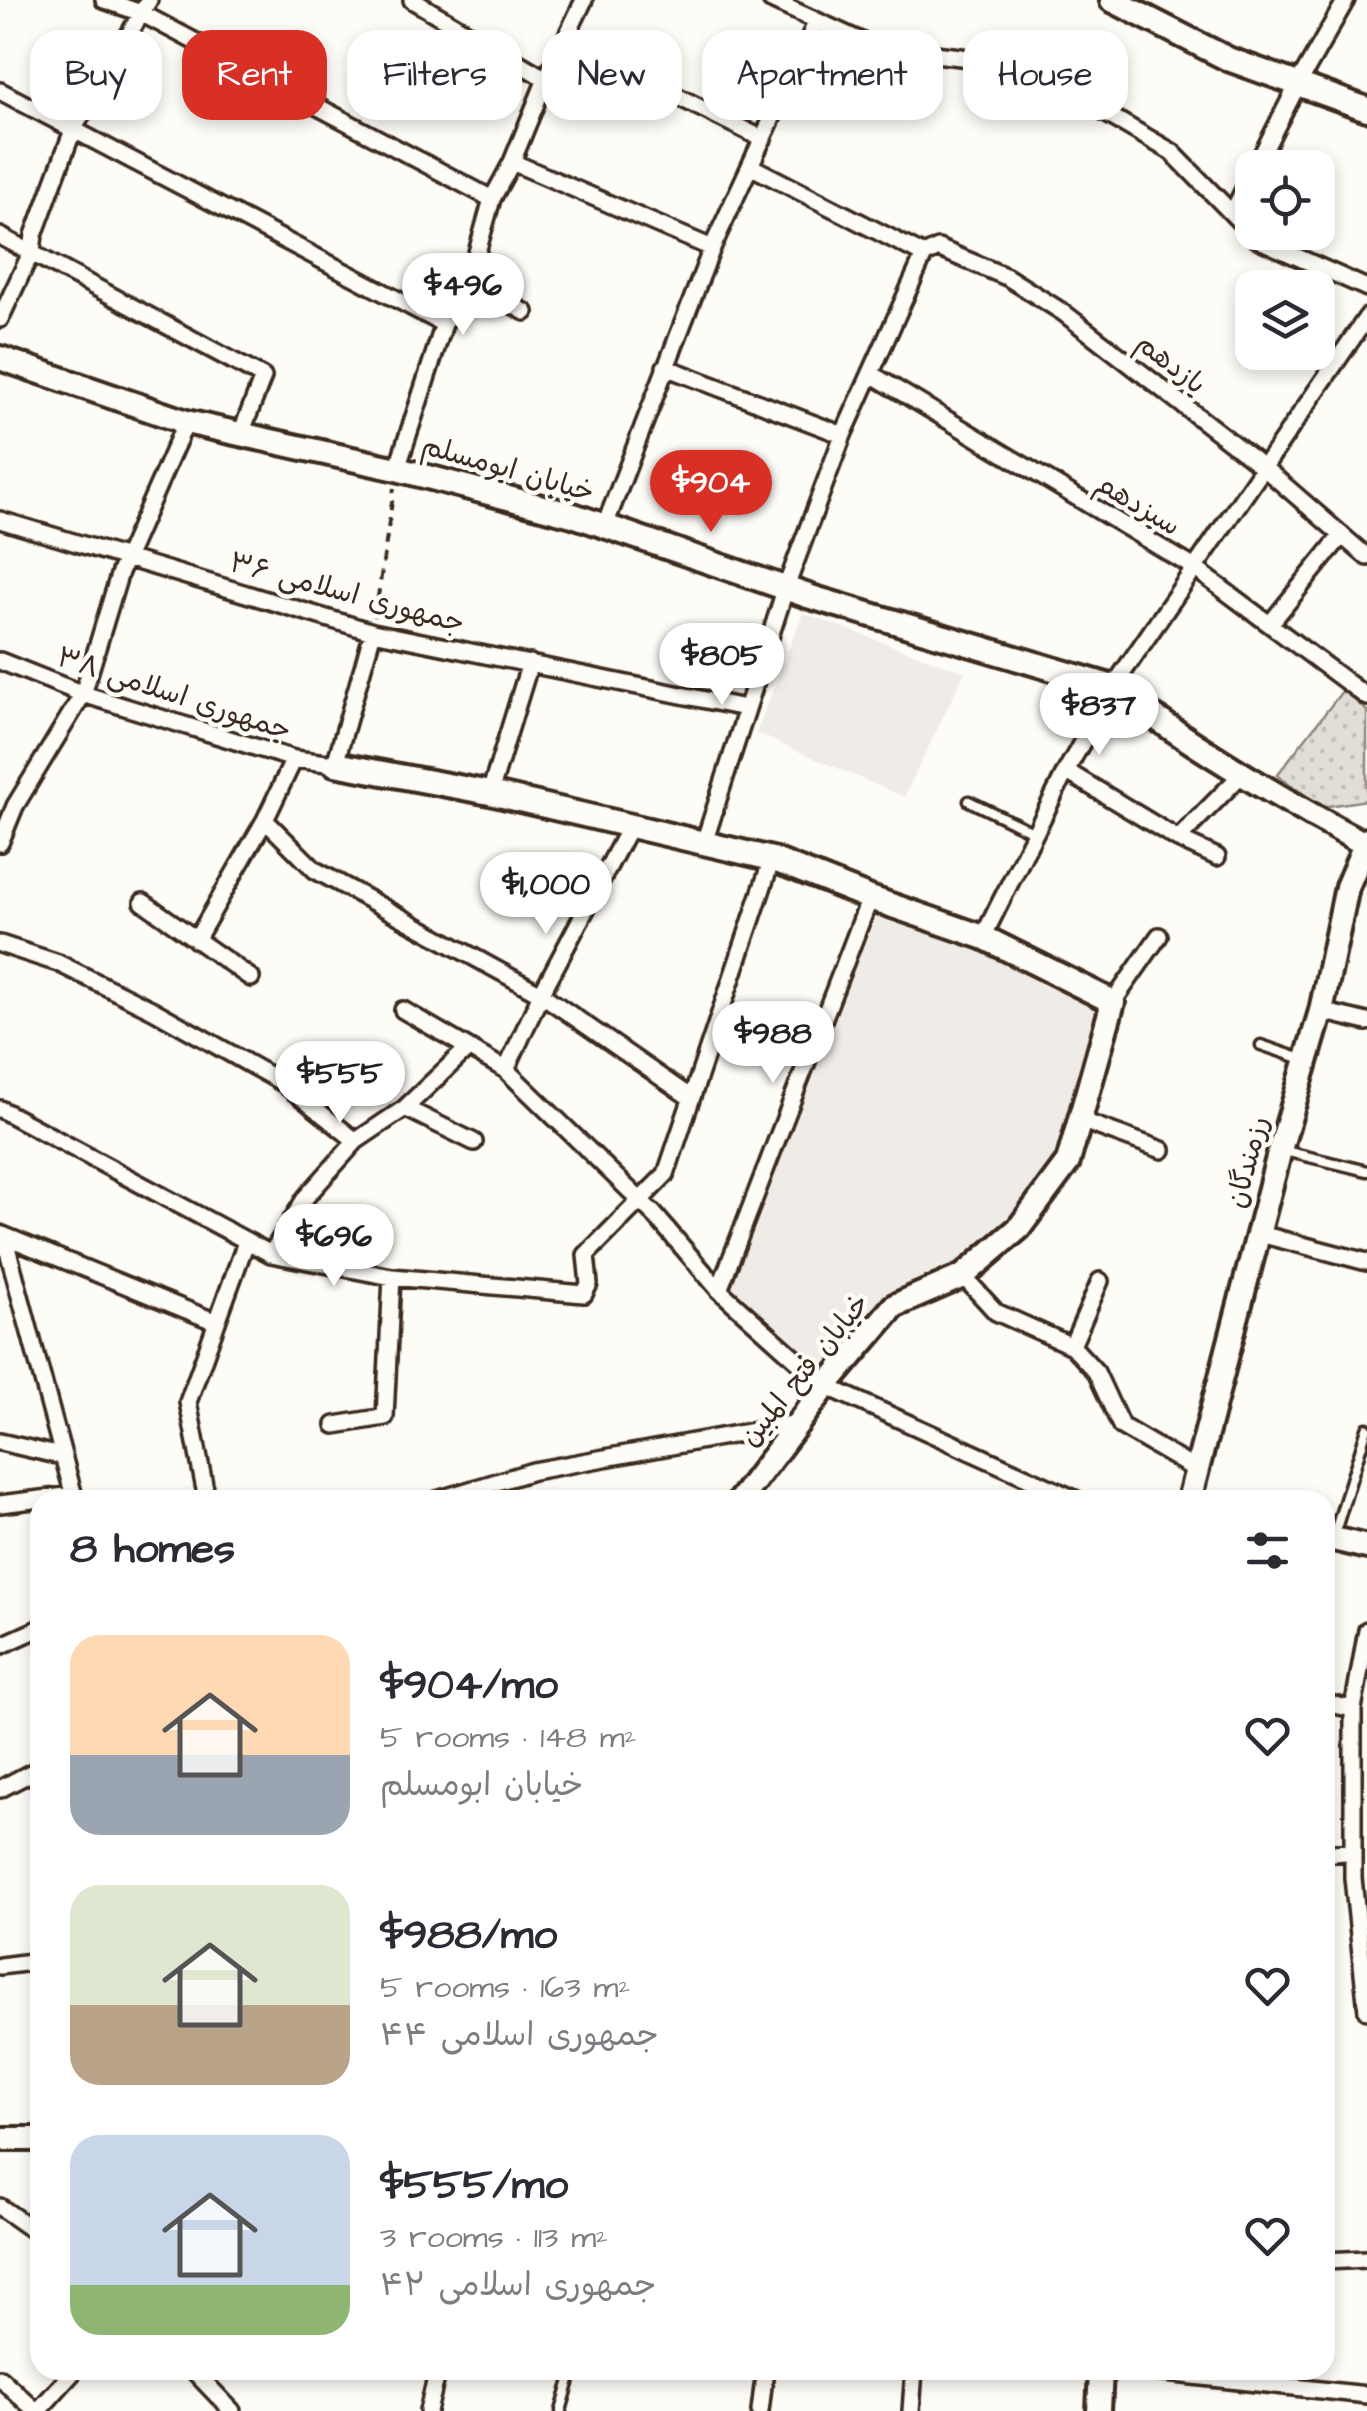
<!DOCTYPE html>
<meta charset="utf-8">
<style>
body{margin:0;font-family:"Architects Daughter","Playpen Sans Arabic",sans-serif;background:#f7f7f7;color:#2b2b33;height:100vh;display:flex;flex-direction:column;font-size:38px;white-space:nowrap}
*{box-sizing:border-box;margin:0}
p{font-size:32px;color:#7c7c81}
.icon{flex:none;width:55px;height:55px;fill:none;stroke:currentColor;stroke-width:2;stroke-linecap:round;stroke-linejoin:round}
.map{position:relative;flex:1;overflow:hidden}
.sheet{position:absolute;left:30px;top:1490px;width:1305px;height:890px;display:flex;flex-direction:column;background:#fff;border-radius:30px;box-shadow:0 5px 15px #0003}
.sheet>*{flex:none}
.hud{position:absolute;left:30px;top:30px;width:1308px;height:90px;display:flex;gap:20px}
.buttons{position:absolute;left:1235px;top:150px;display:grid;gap:20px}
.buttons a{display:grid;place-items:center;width:100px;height:100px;border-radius:20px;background:#fff;box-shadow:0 5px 15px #0003;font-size:50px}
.price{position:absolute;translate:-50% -85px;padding:0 22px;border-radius:35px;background:#fff;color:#222;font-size:32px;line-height:65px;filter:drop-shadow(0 2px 5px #0008)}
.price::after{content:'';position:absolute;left:50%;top:60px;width:30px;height:22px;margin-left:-15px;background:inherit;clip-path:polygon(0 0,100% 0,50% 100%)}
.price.selected{background:#d93025;color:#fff}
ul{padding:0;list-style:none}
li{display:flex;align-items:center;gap:30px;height:250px;padding:0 40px}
li span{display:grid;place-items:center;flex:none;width:280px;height:200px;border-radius:30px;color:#555}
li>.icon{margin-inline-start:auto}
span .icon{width:120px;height:120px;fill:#fffc;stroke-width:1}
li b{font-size:42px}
h2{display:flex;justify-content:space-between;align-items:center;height:120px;padding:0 40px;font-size:42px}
.pill{padding:0 35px;border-radius:30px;background:#fff;box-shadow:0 5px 15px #0003;font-size:35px;line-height:90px}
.pill.selected{background:#d93025;color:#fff}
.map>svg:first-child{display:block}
.built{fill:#efece7}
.park{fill:url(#park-dots);stroke:#8e847a;stroke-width:2.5}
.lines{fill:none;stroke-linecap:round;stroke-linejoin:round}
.lane-casing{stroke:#3b2a1e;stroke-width:15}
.street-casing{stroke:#3b2a1e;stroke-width:22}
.secondary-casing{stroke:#3b2a1e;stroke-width:30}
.path{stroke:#3b2a1e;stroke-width:4;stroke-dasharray:10 8;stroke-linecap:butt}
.lane{stroke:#fdfcf7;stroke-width:8}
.street{stroke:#fdfcf7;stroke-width:15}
.secondary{stroke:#fdfcf7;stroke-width:22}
.labels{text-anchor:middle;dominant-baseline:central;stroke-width:9;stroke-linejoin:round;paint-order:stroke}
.street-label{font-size:28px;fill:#3b2a1e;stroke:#fdfcf7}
</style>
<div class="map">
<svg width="1367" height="2411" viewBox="0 0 1367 2411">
<defs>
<pattern id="park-dots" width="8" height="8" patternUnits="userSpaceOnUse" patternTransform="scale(2.5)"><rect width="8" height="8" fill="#e1ded7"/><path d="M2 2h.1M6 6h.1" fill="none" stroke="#c2bfb8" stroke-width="1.8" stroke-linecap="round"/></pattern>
</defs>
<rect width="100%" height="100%" fill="#fdfcf7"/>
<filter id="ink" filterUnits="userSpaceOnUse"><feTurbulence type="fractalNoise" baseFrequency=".01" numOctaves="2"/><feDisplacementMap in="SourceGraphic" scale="20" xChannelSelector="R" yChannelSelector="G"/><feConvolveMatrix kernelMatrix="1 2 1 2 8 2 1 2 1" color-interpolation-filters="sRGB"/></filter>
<g filter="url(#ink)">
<path class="built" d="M803 613 965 672 904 797 756 733Z
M882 903 1113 1002 1068 1162 963 1276 882 1298 826 1386 719 1290Z"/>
<path class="park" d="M1343 690 1367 711V800L1322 807 1277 775Z"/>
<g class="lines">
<defs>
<path id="lane" d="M969 801 1035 833
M1261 1045 1302 1059
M1285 1151 1367 1171
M1334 1535 1367 1428
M561 2411 573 2370"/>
<path id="street" d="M104 0 141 13 492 199 512 162 712 248 604 528
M412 0 546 79
M771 0 874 47 1021 64 1172 152 1257 239 1367 288
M566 41 763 139
M0 91 444 324
M512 162 546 79 584 0
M1255 168 1297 86 1346 0
M1233 212 1252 173
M0 236 263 377 240 436
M712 248 817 21
M924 255 938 248 1007 277 1064 313 1263 467 1367 557
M469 281 525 312
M0 319 32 251 34 235 73 130 149 0
M665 367 843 435
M871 374 1193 567 1367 697
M397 469 444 324 469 281 492 199
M0 520 373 632 745 708
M1270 624 1342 535
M0 661 83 694 294 759 335 764 373 632
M1066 771 1178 839 1217 857
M490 793 530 663
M265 820 315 870 541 994 691 1098
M1178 839 1244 772
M0 843 15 806 83 694 120 572 186 422
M704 843 786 587 843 435 924 255 750 166
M143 902 251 978
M983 937 1066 771 1113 687 1367 317
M196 940 265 820 294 759
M0 944 58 963 153 1010 283 1083 356 1141
M1113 1002 1159 936
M403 1010 506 1070 654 1214 719 1290 826 1386 1077 1500
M1321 1011 1367 1022
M506 1070 541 994 630 826
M405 1108 474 1142
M0 1109 271 1254 392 1277 584 1294 589 1284 586 1255 666 1174 772 859
M1080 1120 1162 1150
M0 1234 216 1322
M1260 1234 1367 1262
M4 1236 75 1500
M271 1254 306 1197 356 1141 405 1108 467 1049
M963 1276 996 1312 1072 1346 1096 1372 1121 1426 1198 1471
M719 1290 870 898
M1072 1346 1100 1281
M335 1425 385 1417 392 1277
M0 1442 61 1456
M207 1500 188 1402 246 1242
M437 1500 533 1471 798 1423
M0 1504 74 1495
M1367 1630 1353 1709V1878L1367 2011
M0 1646 40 1628
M1325 1703 1353 1709
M0 1789 40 1768
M1325 1854 1353 1851
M0 1966 40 1961
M0 2207 40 2235
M1325 2261 1367 2259
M193 2370 232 2411
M1138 2370 1367 2395
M0 2378 36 2411
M38 2411 75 2370
M428 2411 438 2370
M760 2411 765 2370
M911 2411 914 2370"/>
<path id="secondary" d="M1112 0 1228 59 1367 109
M0 358 186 422 397 469 573 515 811 597 1113 687C1187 743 1282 800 1365 844
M335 764 490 793 772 859 870 898 983 937 1113 1002 1068 1162 1019 1228 963 1276 894 1306 826 1386 740 1500
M1189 1500 1280 1150 1321 1011 1347 887 1367 840
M1325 1537 1367 1547
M0 2139H40
M1099 2411 1101 2370"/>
</defs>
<use href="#lane" class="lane-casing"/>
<use href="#street" class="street-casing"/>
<use href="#secondary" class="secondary-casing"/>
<path class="path" d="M375 617 394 488"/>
<use href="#lane" class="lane"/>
<use href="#street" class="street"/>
<use href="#secondary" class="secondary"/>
</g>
</g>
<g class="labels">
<g class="street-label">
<text transform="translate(1171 364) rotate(38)">یازدهم</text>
<text transform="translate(508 469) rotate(16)">خیابان ابومسلم</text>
<text transform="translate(1138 505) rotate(31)">سیزدهم</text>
<text transform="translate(347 593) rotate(15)">جمهوری اسلامی ۳۶</text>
<text transform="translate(174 694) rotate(18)">جمهوری اسلامی ۳۸</text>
<text transform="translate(1248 1162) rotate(-75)">رزمندگان</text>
<text transform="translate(805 1370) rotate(-51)">خیابان فتح المبین</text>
</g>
</g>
</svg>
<div class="buttons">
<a><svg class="icon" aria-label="locate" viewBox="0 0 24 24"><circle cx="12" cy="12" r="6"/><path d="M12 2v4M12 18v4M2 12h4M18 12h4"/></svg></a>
<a><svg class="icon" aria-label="layers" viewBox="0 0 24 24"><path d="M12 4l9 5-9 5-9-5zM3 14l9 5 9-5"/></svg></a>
</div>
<b class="price" style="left:463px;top:338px">$496</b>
<b class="price selected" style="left:711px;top:535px">$904</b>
<b class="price" style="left:722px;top:708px">$805</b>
<b class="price" style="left:1099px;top:758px">$837</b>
<b class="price" style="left:546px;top:937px">$1,000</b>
<b class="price" style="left:773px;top:1086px">$988</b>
<b class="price" style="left:340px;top:1126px">$555</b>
<b class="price" style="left:334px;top:1289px">$696</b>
<div class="hud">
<a class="pill">Buy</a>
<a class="pill selected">Rent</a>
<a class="pill">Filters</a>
<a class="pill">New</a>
<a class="pill">Apartment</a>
<a class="pill">House</a>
</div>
<section class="sheet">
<h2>8 homes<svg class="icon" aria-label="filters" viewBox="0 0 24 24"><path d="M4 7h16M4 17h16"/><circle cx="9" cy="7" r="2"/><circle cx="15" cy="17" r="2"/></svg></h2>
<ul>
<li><span style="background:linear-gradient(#ffd9b3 60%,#9aa5b1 0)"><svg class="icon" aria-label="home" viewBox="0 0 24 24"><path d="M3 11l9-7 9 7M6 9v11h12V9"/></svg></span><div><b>$904/mo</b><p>5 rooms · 148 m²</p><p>خیابان ابومسلم</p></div><svg class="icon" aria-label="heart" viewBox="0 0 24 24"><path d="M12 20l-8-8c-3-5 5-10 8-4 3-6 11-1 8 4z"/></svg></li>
<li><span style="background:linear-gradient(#dfe7d0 60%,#b9a48a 0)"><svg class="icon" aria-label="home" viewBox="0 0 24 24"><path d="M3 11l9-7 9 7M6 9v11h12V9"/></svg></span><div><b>$988/mo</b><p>5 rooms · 163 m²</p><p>جمهوری اسلامی ۴۴</p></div><svg class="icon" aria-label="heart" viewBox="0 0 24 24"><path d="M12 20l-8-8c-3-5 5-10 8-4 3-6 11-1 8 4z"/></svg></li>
<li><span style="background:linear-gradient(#c9d6e8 75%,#8fb573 0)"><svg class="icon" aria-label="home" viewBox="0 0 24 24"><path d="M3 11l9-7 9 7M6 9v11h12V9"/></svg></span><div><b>$555/mo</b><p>3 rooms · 113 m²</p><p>جمهوری اسلامی ۴۲</p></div><svg class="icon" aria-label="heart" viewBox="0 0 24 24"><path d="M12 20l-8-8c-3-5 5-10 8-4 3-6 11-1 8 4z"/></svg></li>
</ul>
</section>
</div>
